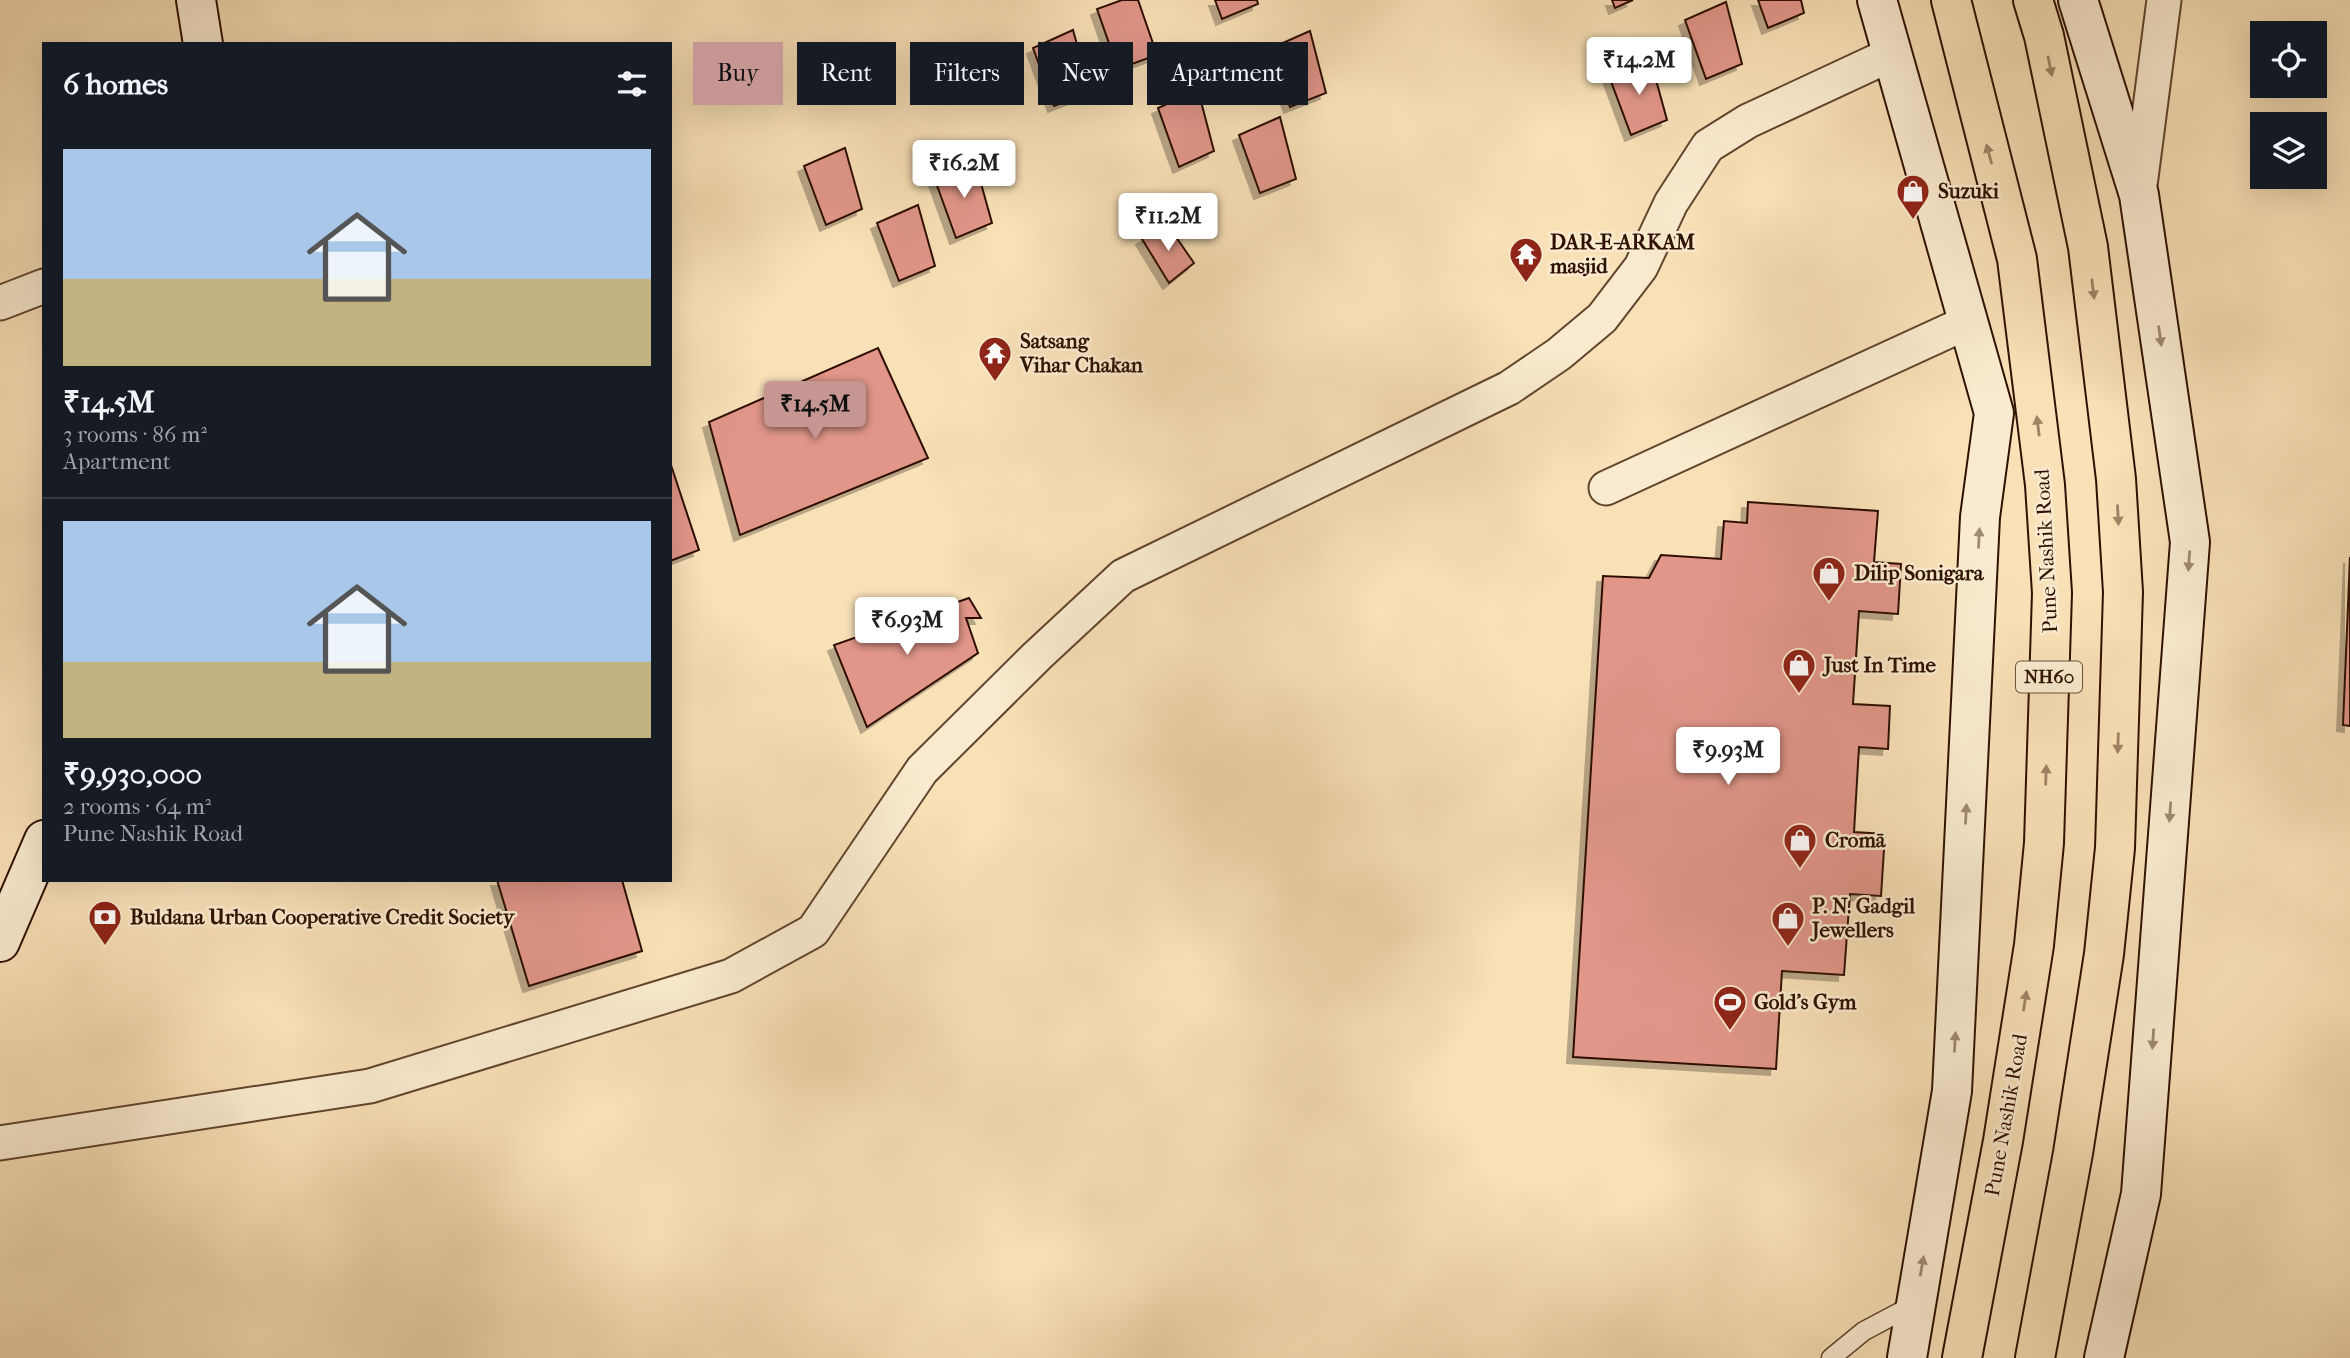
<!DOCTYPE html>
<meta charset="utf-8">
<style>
body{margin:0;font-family:"IM FELL French Canon",serif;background:#242831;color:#f1f3f6;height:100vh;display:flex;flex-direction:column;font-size:26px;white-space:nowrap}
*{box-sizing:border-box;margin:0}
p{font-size:23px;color:#9ea1a6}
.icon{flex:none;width:38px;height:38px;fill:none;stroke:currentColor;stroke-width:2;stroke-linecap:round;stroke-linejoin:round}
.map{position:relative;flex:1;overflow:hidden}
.drawer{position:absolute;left:42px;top:42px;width:630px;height:840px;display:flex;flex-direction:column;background:#171b24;border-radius:0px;box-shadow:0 7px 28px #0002}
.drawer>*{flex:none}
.guide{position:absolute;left:693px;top:42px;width:665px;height:63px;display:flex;gap:14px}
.buttons{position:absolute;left:2250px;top:21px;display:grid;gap:14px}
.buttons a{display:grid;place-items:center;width:77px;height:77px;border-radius:0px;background:#171b24;box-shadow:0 7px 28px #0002;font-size:35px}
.price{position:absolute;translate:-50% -60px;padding:0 16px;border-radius:7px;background:#fff;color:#222;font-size:23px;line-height:46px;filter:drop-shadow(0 2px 4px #0008)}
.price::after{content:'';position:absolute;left:50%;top:42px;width:21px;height:16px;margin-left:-10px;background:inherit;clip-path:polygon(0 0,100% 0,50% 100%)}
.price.current{background:#c59692;color:#111}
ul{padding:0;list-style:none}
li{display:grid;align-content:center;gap:14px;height:371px;padding:0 21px}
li+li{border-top:2px solid #363941}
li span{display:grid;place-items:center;height:217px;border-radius:0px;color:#555}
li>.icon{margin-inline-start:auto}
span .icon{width:126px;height:126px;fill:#fffc;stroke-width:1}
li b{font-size:30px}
h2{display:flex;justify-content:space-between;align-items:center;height:84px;padding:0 21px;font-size:30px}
.tag{padding:0 24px;border-radius:0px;background:#171b24;box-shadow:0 7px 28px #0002;font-size:24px;line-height:63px}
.tag.current{background:#c59692;color:#111}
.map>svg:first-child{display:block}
.building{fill:#e19689;stroke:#2f1100;stroke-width:2;filter:url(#shadow)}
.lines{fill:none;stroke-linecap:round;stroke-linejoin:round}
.lane-casing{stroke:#61452e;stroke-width:21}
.street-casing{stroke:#61452e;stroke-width:37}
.secondary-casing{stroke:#2f1100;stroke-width:42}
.highway-casing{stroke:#2f1100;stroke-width:42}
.lane{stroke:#faebd0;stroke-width:18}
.street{stroke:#faebd0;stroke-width:33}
.secondary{stroke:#faebd0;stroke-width:38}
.highway{stroke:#f8e0b7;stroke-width:38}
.oneway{fill:#9e8365}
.oneway2{fill:#9f8972}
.labels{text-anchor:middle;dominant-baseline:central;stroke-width:5;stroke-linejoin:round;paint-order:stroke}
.shield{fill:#faebd0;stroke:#6c523e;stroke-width:2}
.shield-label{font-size:19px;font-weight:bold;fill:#2f1100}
.poi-label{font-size:21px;font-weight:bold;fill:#2f1100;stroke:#faebd0;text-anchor:start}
.street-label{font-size:21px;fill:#2f1100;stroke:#faebd0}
</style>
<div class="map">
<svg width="2350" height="1358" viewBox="0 0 2350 1358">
<defs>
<filter id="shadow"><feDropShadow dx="-6" dy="6" stdDeviation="0" flood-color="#0004"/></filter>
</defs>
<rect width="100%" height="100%" fill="#f8e0b7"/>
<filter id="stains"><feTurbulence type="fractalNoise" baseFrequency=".00286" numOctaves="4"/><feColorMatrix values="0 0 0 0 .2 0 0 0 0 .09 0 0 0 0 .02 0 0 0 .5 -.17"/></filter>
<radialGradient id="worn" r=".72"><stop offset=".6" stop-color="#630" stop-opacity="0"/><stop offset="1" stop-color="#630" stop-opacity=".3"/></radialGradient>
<path class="building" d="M1122 0H1138L1157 55 1118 69 1097 9Z
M1215 0H1257L1258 4 1222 19Z
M1612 0H1633L1615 8Z
M1758 0H1801L1804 13 1768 28Z
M1726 2 1742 64 1706 79 1685 20Z
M1073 30 1090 92 1054 106 1033 48Z
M1310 31 1326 93 1290 107 1269 49Z
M1650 58 1667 120 1631 135 1609 76Z
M1198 90 1214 151 1179 167 1158 108Z
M1280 117 1296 179 1260 193 1239 135Z
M845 148 862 209 826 225 804 166Z
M975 162 992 223 956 238 935 180Z
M918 205 935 266 899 281 877 223Z
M1167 224 1194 263 1169 283 1142 239Z
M878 348 928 458 740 535 709 422Z
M670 462 699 550 670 561Z
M1748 502 1878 511 1874 562 1901 564 1898 614 1859 611 1853 704 1890 706 1888 749 1859 747 1854 832 1885 834 1881 896 1850 894 1844 975 1782 971 1776 1069 1573 1057 1603 576 1649 578 1661 555 1721 559 1724 521 1747 523Z
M2350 557V726L2343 725Z
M969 598 981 618H966L978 653 867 727 834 645Z
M497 880H622L642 951 529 986Z"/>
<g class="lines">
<defs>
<path id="lane" d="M1831 1358 1864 1331 1915 1304"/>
<path id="street" d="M2139 193 2164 0
M0 303 44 286
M1606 488 1968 322
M0 1143 370 1086 731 976 813 931 922 770 1037 656 1123 576 1509 388 1559 354 1602 318 1641 267 1671 203 1708 146 1748 121 1892 54"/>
<path id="secondary" d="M196 0 203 44
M1877 0 1994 413 1980 517 1952 1091 1907 1358
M2078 0 2139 195 2190 542 2141 1194 2104 1358
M0 942 44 840"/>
<path id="highway" d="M1951 0 2017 259 2045 485 2052 593 2044 843 2034 945 2003 1141 1962 1358
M2033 0 2044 36 2088 247 2116 479 2123 592 2115 848 2104 954 2073 1153 2035 1358"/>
</defs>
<use href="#lane" class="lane-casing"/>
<use href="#street" class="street-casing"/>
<use href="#secondary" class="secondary-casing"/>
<use href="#highway" class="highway-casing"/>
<use href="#lane" class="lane"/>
<use href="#street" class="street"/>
<use href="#secondary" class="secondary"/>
<use href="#highway" class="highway"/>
</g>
<defs><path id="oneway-solid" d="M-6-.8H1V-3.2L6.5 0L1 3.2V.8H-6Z" transform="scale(1.75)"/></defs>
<g class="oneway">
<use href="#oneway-solid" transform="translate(2050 66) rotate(78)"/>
<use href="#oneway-solid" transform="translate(1989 154) rotate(-105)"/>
<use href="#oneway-solid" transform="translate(2093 289) rotate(83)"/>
<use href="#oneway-solid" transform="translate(2038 426) rotate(-97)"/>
<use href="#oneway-solid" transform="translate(2118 515) rotate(87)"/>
<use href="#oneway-solid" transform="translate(2118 743) rotate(92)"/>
<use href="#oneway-solid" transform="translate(2046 775) rotate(-88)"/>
<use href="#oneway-solid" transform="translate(2025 1001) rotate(-81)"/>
</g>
<g class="oneway2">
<use href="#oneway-solid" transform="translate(2160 336) rotate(82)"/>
<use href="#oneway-solid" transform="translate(1979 538) rotate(-87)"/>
<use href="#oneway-solid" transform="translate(2189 561) rotate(94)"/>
<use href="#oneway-solid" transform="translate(2170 812) rotate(94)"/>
<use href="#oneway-solid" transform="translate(1966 814) rotate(-87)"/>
<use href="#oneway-solid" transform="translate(2153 1039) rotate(94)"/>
<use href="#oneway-solid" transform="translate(1955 1042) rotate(-87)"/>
<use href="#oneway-solid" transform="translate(1922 1266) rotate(-80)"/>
</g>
<defs>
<symbol id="shop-pin" viewBox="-11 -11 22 30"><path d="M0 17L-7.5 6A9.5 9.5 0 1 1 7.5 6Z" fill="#8f2418" stroke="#faebd0"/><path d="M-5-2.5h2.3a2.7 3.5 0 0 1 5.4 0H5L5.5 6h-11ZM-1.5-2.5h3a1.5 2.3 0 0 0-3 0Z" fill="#fff"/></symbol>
<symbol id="temple-pin" viewBox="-11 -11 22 30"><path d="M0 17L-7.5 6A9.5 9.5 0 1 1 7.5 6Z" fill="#8f2418" stroke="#faebd0"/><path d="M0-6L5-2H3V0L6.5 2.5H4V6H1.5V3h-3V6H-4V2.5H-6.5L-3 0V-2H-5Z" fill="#fff"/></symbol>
<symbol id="bank-pin" viewBox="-11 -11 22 30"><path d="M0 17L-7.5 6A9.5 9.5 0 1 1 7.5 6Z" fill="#8f2418" stroke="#faebd0"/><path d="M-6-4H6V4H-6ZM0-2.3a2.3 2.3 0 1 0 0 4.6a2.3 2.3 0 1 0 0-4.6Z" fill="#fff"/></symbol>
<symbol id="stadium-pin" viewBox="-11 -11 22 30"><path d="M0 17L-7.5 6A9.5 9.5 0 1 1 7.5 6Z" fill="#8f2418" stroke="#faebd0"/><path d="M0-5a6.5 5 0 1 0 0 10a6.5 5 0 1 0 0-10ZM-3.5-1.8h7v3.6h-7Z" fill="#fff"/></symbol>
</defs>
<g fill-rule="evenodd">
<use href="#shop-pin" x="1894" y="172" width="38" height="52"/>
<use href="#temple-pin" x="1507" y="235" width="38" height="52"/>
<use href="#temple-pin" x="976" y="334" width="38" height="52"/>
<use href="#shop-pin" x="1810" y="554" width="38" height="52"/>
<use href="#shop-pin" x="1780" y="646" width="38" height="52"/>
<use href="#shop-pin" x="1781" y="821" width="38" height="52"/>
<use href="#bank-pin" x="86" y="898" width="38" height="52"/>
<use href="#shop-pin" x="1769" y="899" width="38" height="52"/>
<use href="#stadium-pin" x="1711" y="983" width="38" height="52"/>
</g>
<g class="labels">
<rect class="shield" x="2016" y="661.5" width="66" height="31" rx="5"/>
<g class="shield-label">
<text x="2049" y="677">NH60</text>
</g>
<g class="poi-label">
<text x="1938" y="191">Suzuki</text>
<text x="1550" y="242">DAR-E-ARKAM<tspan x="1550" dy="24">masjid</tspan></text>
<text x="1020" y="341">Satsang<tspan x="1020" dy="24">Vihar Chakan</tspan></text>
<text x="1854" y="573">Dilip Sonigara</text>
<text x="1824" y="665">Just In Time</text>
<text x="1825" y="840">Cromā</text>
<text x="1812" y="906">P. N. Gadgil<tspan x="1812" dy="24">Jewellers</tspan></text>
<text x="130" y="917">Buldana Urban Cooperative Credit Society</text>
<text x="1754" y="1002">Gold's Gym</text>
</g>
<g class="street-label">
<text transform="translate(2046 551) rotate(-93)">Pune Nashik Road</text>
<text transform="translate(2006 1115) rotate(-80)">Pune Nashik Road</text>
</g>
</g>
<rect width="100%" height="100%" filter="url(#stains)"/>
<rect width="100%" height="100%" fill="url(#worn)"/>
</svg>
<div class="buttons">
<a><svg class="icon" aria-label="locate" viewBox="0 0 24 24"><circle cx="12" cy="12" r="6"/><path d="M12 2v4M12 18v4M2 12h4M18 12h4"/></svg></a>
<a><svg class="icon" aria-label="layers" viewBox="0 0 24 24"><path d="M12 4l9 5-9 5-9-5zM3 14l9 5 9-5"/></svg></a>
</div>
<b class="price" style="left:1639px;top:97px">₹14.2M</b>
<b class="price" style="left:964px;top:200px">₹16.2M</b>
<b class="price" style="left:1168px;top:253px">₹11.2M</b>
<b class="price current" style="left:815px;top:441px">₹14.5M</b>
<b class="price" style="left:907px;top:657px">₹6.93M</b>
<b class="price" style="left:1728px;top:787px">₹9.93M</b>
<div class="guide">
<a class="tag current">Buy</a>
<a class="tag">Rent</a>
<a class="tag">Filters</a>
<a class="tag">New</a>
<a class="tag">Apartment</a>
</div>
<section class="drawer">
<h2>6 homes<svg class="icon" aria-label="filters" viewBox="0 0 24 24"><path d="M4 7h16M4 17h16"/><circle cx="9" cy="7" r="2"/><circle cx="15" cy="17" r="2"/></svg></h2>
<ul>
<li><span style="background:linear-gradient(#a9c7e8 60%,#c2b280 0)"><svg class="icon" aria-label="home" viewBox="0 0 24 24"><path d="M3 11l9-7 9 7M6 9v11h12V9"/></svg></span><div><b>₹14.5M</b><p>3 rooms · 86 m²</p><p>Apartment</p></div></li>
<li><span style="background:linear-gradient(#a9c7e8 65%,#c2b280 0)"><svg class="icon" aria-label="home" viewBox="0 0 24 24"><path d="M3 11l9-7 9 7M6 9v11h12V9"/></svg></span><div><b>₹9,930,000</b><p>2 rooms · 64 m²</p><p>Pune Nashik Road</p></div></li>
</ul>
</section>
</div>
